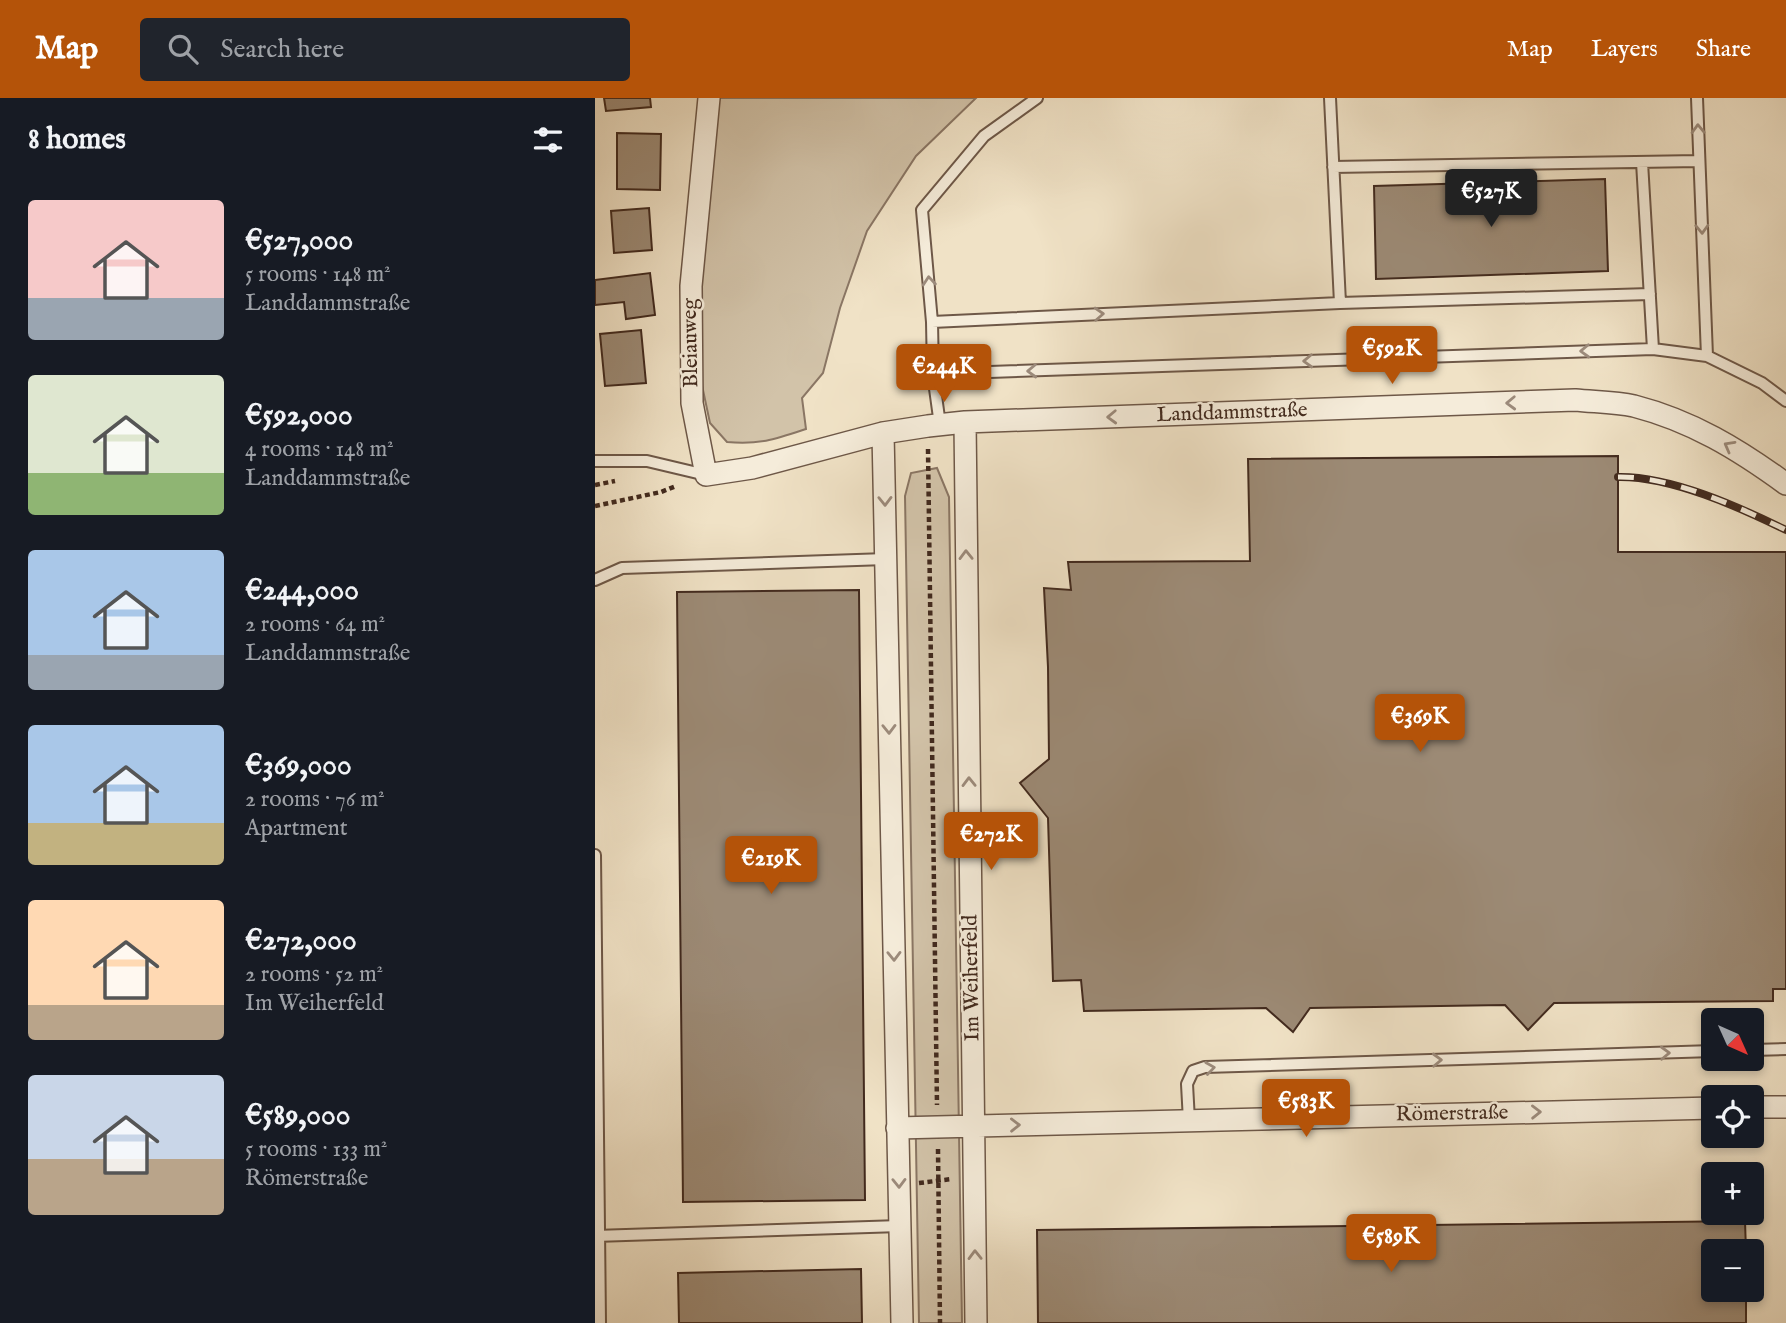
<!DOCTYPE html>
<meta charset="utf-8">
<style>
body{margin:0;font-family:"IM FELL English",serif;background:#20242c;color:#f1f3f6;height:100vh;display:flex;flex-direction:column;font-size:26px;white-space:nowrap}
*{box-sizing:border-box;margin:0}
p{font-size:23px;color:#9ea1a6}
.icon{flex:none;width:38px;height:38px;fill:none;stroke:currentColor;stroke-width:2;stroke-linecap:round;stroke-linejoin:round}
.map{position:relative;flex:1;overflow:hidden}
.drawer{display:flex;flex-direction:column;background:#171b24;width:595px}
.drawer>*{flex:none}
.needle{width:46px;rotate:135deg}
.controls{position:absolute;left:1106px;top:910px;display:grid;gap:14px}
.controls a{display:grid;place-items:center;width:63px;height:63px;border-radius:7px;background:#171b24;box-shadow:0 4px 10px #0003;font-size:35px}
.price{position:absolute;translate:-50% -60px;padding:0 16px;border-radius:7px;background:#b45309;color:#fff;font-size:23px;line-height:46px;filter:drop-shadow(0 2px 4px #0008)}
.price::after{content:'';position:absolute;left:50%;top:42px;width:21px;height:16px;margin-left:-10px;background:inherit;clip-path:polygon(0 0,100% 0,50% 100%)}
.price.active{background:#222;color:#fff}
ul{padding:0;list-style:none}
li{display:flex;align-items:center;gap:21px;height:175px;padding:0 28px}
li span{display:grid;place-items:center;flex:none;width:196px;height:140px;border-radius:7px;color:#555}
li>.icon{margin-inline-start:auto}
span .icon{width:84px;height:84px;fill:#fffc;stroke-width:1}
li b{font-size:30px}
h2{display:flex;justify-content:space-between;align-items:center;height:84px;padding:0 28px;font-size:30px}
header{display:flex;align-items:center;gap:42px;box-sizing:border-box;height:98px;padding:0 35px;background:#b45309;color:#fff}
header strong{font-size:33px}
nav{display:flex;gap:38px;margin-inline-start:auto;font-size:24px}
.search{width:490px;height:63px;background:#20242c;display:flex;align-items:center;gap:18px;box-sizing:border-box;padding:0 24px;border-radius:7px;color:#9ea1a6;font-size:26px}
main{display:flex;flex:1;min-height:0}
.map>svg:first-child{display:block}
.green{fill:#d2c3a9;stroke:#8a7664;stroke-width:2}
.building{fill:#9c8a75;stroke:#422a1e;stroke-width:2}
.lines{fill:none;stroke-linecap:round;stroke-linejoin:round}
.lane-casing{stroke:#6e5848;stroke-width:14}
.street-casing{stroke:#6e5848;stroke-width:24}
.path{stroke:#422a1e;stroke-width:4.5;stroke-dasharray:5 3.5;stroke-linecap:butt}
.lane{stroke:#f5ecda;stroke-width:10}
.street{stroke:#f5ecda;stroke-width:21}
.rail-casing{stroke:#422a1e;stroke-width:8}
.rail{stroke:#f5ecda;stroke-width:5;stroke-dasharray:16;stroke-linecap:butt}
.oneway{stroke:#9c8b7c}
.labels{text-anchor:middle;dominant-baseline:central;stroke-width:5;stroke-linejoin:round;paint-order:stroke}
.street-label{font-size:21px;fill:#422a1e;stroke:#f5ecda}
</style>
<header>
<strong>Map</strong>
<div class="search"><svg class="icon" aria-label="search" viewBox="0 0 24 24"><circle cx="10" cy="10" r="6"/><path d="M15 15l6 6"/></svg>Search here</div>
<nav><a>Map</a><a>Layers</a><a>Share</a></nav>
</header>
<main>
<section class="drawer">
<h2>8 homes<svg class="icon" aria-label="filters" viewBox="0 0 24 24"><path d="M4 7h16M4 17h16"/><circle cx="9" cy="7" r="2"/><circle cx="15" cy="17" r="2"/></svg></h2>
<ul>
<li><span style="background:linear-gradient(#f6c9c9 70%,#9aa5b1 0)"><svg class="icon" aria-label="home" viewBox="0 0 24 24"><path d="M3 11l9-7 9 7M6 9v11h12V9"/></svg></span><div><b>€527,000</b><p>5 rooms · 148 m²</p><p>Landdammstraße</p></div></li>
<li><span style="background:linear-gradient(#dfe7d0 70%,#8fb573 0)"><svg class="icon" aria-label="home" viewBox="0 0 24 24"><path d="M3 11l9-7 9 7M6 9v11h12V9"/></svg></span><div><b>€592,000</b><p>4 rooms · 148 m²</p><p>Landdammstraße</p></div></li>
<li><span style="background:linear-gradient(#a9c7e8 75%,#9aa5b1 0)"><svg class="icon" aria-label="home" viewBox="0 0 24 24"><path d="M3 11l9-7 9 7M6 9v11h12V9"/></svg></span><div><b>€244,000</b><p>2 rooms · 64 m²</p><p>Landdammstraße</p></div></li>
<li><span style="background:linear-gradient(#a9c7e8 70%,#c2b280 0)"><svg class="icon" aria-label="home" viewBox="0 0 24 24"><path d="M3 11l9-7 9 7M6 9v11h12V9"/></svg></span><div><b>€369,000</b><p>2 rooms · 76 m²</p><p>Apartment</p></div></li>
<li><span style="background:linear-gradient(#ffd9b3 75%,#b9a48a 0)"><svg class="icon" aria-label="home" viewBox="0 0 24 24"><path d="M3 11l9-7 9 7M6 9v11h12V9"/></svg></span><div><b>€272,000</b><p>2 rooms · 52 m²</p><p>Im Weiherfeld</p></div></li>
<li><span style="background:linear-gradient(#c9d6e8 60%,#b9a48a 0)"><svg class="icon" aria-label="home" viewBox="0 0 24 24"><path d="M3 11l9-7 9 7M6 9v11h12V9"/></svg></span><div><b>€589,000</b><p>5 rooms · 133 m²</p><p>Römerstraße</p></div></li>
</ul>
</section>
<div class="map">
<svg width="1191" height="1225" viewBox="0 0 1191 1225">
<rect width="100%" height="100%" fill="#f0e2c6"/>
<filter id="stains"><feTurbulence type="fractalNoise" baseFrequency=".00286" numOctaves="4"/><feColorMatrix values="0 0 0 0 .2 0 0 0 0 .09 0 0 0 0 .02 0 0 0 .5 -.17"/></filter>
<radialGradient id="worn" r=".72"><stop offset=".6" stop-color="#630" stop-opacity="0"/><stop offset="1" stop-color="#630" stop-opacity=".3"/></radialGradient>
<path class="green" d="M123 0H381L321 58 272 133 245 210 228 275 207 300 211 331C181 341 165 347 132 344L115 325 105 278 102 184Z
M342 370 354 399 367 1225H324L310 398 316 375Z"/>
<path class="building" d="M9 0H55L56 9 11 13Z
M22 35 66 36 65 92 22 91Z
M1010 81 1013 173 781 181 779 88Z
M54 110 57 152 19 155 16 113Z
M55 175 60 217 31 221 29 204 0 207V182Z
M46 232 51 285 10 288 5 236Z
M1023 358V454H1191V891H1178V903L959 905 933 932 910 907 715 910 698 934 671 910 489 913 486 882 458 883 453 720 425 685 454 661 453 569 449 490 476 492 473 464 655 463 653 361Z
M264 492 270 1102 88 1104 82 494Z
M1150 1123 1151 1153H1118V1192H1151V1225H443L442 1132Z
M266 1171 267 1225H84L83 1175Z"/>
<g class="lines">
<defs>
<path id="lane" d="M735 0 745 205
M1102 0 1112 258
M1047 64 1058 251
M738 69 1104 63
M337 224 745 205 1055 196
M338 276 1058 251 1112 258 1167 285 1191 303
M345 327 338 276 337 224 327 112 389 38 442 0
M0 363H52L111 377
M0 482 27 470 291 461
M0 757 5 1225
M1157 952 1191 951
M594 1023 592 986 598 973 610 969 1118 953
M0 1138 305 1128"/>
<path id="street" d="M114 0 96 188 97 305 111 377 157 370 288 335 333 328 370 324 980 302C999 304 1020 304 1039 308 1097 323 1143 351 1191 386
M370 324 381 1225
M288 335 307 1225
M1157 1009H1191
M302 1030 1118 1010"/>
</defs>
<use href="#lane" class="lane-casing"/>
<use href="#street" class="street-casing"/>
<path class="path" d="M333 351 342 1007
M0 387 20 383
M0 408 66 394 81 388
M343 1051 345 1225
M324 1085 357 1081"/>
<use href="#lane" class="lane"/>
<use href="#street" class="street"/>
<defs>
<path id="rail" d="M1023 379C1076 378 1144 409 1191 432"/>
</defs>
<use href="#rail" class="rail-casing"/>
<use href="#rail" class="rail"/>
</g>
<defs><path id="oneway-chevron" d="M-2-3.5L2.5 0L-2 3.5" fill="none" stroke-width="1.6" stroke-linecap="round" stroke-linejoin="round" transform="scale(1.75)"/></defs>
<g class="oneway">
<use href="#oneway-chevron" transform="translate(1103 31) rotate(-92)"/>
<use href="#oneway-chevron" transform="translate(1107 131) rotate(88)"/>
<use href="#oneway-chevron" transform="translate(334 183) rotate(-95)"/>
<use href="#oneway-chevron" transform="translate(504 216) rotate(-3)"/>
<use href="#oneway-chevron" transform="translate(990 253) rotate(178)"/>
<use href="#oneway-chevron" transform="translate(713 263) rotate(178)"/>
<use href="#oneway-chevron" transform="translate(437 273) rotate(178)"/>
<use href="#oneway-chevron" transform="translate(916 305) rotate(178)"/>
<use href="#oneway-chevron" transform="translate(517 319) rotate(178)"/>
<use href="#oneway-chevron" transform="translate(1134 348) rotate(-151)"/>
<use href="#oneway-chevron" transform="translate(290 403) rotate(89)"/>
<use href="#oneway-chevron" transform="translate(371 457) rotate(-91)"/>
<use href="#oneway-chevron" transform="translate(294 631) rotate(89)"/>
<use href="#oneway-chevron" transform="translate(374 684) rotate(-91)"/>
<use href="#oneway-chevron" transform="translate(299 858) rotate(89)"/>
<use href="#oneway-chevron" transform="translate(1070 955) rotate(-2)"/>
<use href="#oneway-chevron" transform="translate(842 962) rotate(-2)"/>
<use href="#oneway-chevron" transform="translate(615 970) rotate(-8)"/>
<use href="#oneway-chevron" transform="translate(941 1014) rotate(-1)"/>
<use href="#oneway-chevron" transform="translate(420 1027) rotate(-1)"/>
<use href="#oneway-chevron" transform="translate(304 1085) rotate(89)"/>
<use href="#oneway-chevron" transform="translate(380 1157) rotate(-91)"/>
</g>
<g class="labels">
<g class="street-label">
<text transform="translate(96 245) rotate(-91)">Bleiauweg</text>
<text transform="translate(637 315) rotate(-2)">Landdammstraße</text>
<text transform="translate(377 880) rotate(-91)">Im Weiherfeld</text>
<text transform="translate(857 1016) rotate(-1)">Römerstraße</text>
</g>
</g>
<rect width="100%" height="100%" filter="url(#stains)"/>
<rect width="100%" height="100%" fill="url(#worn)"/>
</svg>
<div class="controls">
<a><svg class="needle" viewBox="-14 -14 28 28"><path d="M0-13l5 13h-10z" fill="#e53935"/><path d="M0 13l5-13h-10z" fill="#9ea1a6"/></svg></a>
<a><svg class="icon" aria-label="locate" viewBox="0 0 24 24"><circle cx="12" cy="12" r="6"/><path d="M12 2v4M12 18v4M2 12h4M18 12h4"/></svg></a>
<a>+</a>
<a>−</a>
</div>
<b class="price active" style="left:896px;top:131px">€527K</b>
<b class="price" style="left:797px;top:288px">€592K</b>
<b class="price" style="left:349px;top:306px">€244K</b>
<b class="price" style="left:825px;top:656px">€369K</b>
<b class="price" style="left:396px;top:774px">€272K</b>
<b class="price" style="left:176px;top:798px">€219K</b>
<b class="price" style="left:711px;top:1041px">€583K</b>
<b class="price" style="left:796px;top:1176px">€589K</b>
</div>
</main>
